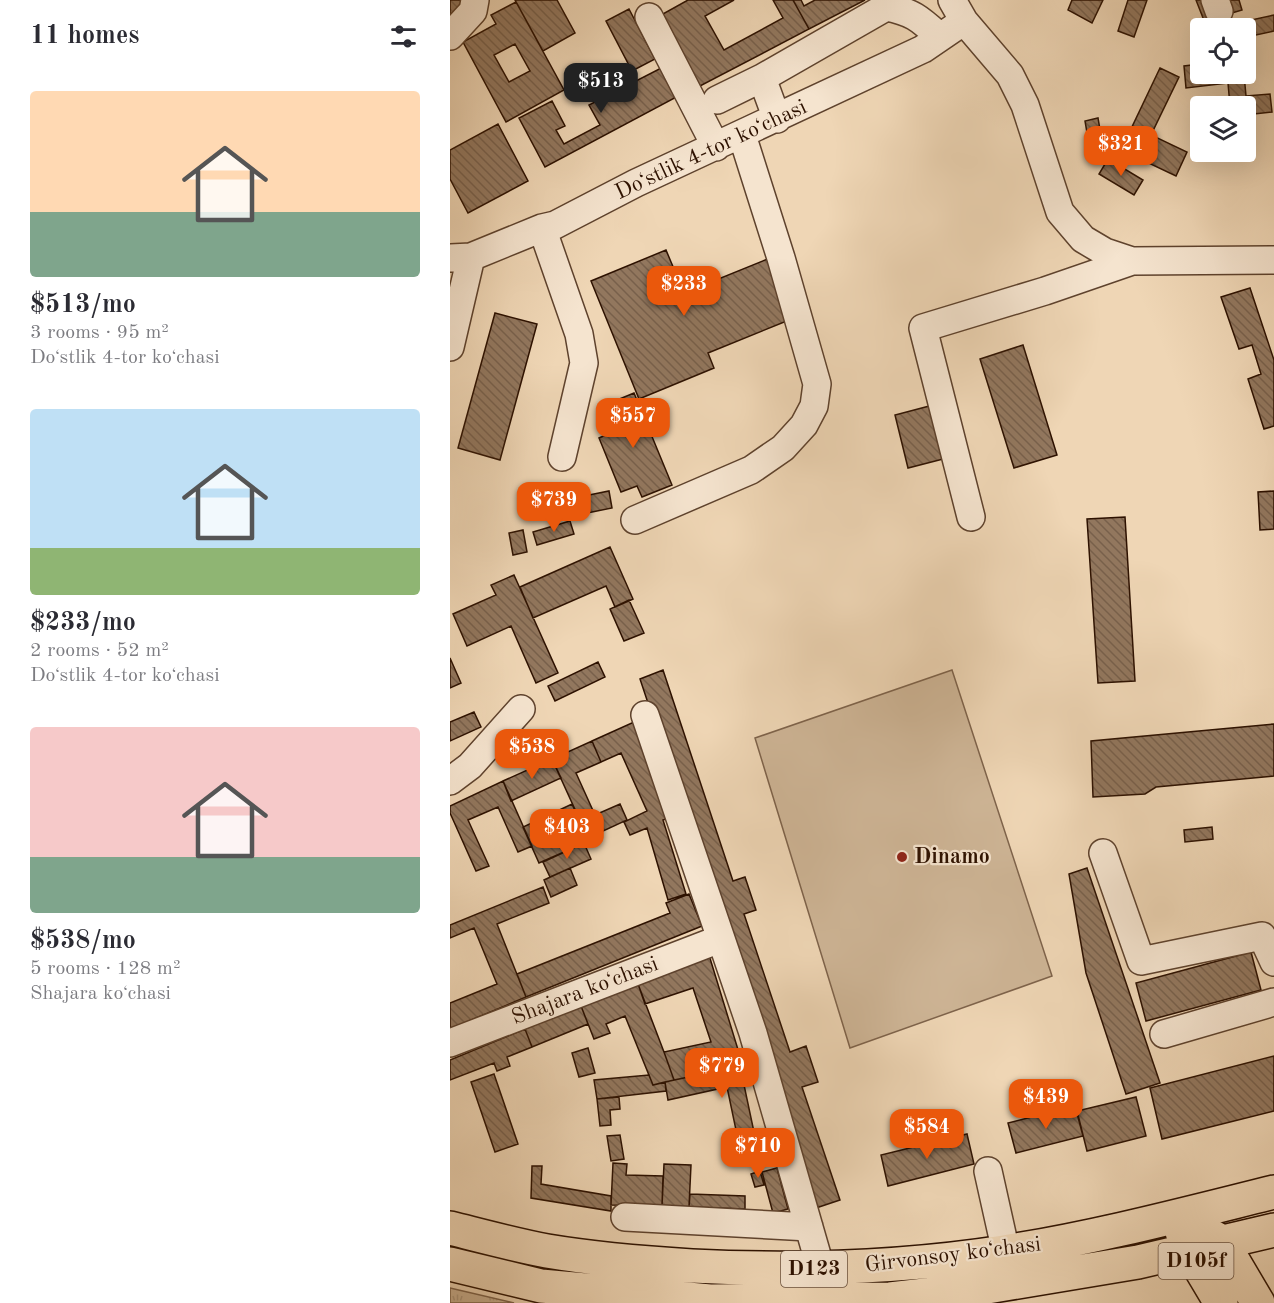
<!DOCTYPE html>
<meta charset="utf-8">
<style>
body{margin:0;font-family:"Old Standard TT",serif;background:#f7f7f7;color:#2b2b33;height:100vh;display:flex;flex-direction:column;font-size:22px;white-space:nowrap}
*{box-sizing:border-box;margin:0}
p{font-size:20px;color:#7c7c81}
.icon{flex:none;width:33px;height:33px;fill:none;stroke:currentColor;stroke-width:2;stroke-linecap:round;stroke-linejoin:round}
.map{position:relative;flex:1;overflow:hidden}
.panel{display:flex;flex-direction:column;background:#fff;width:450px}
.panel>*{flex:none}
.controls{position:absolute;left:740px;top:18px;display:grid;gap:12px}
.controls a{display:grid;place-items:center;width:66px;height:66px;border-radius:6px;background:#fff;box-shadow:0 6px 24px #0002;font-size:30px}
.price{position:absolute;translate:-50% -51px;padding:0 14px;border-radius:12px;background:#ea580c;color:#fff;font-size:20px;line-height:39px;filter:drop-shadow(0 2px 3px #0008)}
.price::after{content:'';position:absolute;left:50%;top:36px;width:18px;height:14px;margin-left:-9px;background:inherit;clip-path:polygon(0 0,100% 0,50% 100%)}
.price.current{background:#222;color:#fff}
ul{padding:0;list-style:none}
li{display:grid;align-content:center;gap:12px;height:318px;padding:0 30px}
li span{display:grid;place-items:center;height:186px;border-radius:6px;color:#555}
li>.icon{margin-inline-start:auto}
span .icon{width:108px;height:108px;fill:#fffc;stroke-width:1}
li b{font-size:26px}
h2{display:flex;justify-content:space-between;align-items:center;height:72px;padding:0 30px;font-size:26px}
main{display:flex;flex:1;min-height:0}
.map>svg:first-child{display:block}
.park{fill:url(#park-tufts);stroke:#7e634b;stroke-width:1.5}
.pitch{fill:#ceb596;stroke:#7e634b;stroke-width:1.5}
.building{fill:url(#building-back-hatch);stroke:#2d1100;stroke-width:1.5;fill-rule:evenodd}
.lines{fill:none;stroke-linecap:round;stroke-linejoin:round}
.minor-casing{stroke:#5e422d;stroke-width:30}
.major-casing{stroke:#2d1100;stroke-width:36}
.minor{stroke:#f5e4cf;stroke-width:27}
.major{stroke:#efd6b5;stroke-width:33}
.poi-dot{fill:#8f2418;stroke:#f5e4cf;stroke-width:2}
.labels{text-anchor:middle;dominant-baseline:central;stroke-width:4.5;stroke-linejoin:round;paint-order:stroke}
.shield{fill:#f5e4cf;stroke:#69503e;stroke-width:1.5}
.shield-label{font-size:21px;font-weight:bold;fill:#2d1100}
.street-label{font-size:22px;fill:#2d1100;stroke:#f5e4cf}
.poi-label{font-size:22px;font-weight:bold;fill:#2d1100;stroke:#f5e4cf;text-anchor:start}
</style>
<main>
<section class="panel">
<h2>11 homes<svg class="icon" aria-label="filters" viewBox="0 0 24 24"><path d="M4 7h16M4 17h16"/><circle cx="9" cy="7" r="2"/><circle cx="15" cy="17" r="2"/></svg></h2>
<ul>
<li><span style="background:linear-gradient(#ffd9b3 65%,#7fa58c 0)"><svg class="icon" aria-label="home" viewBox="0 0 24 24"><path d="M3 11l9-7 9 7M6 9v11h12V9"/></svg></span><div><b>$513/mo</b><p>3 rooms · 95 m²</p><p>Doʻstlik 4-tor koʻchasi</p></div></li>
<li><span style="background:linear-gradient(#bfe0f5 75%,#8fb573 0)"><svg class="icon" aria-label="home" viewBox="0 0 24 24"><path d="M3 11l9-7 9 7M6 9v11h12V9"/></svg></span><div><b>$233/mo</b><p>2 rooms · 52 m²</p><p>Doʻstlik 4-tor koʻchasi</p></div></li>
<li><span style="background:linear-gradient(#f6c9c9 70%,#7fa58c 0)"><svg class="icon" aria-label="home" viewBox="0 0 24 24"><path d="M3 11l9-7 9 7M6 9v11h12V9"/></svg></span><div><b>$538/mo</b><p>5 rooms · 128 m²</p><p>Shajara koʻchasi</p></div></li>
</ul>
</section>
<div class="map">
<svg width="824" height="1303" viewBox="0 0 824 1303">
<defs>
<pattern id="park-tufts" width="24" height="20" patternUnits="userSpaceOnUse" patternTransform="scale(1.5)"><rect width="24" height="20" fill="#ceb596"/><path d="M3 7l-1-3M5 7V3M7 7l1-3M15 17l-1-3M17 17v-4M19 17l1-3" fill="none" stroke="#b19b80"/></pattern>
<pattern id="building-back-hatch" width="6" height="6" patternUnits="userSpaceOnUse" patternTransform="scale(1.5)"><rect width="6" height="6" fill="#92775e"/><path d="M-1 5l2 2M0 0l6 6M5-1l2 2" fill="none" stroke="#78604b"/></pattern>
</defs>
<rect width="100%" height="100%" fill="#efd6b5"/>
<filter id="stains"><feTurbulence type="fractalNoise" baseFrequency=".00333" numOctaves="4"/><feColorMatrix values="0 0 0 0 .2 0 0 0 0 .09 0 0 0 0 .02 0 0 0 .5 -.17"/></filter>
<radialGradient id="worn" r=".72"><stop offset=".6" stop-color="#630" stop-opacity="0"/><stop offset="1" stop-color="#630" stop-opacity=".3"/></radialGradient>
<path class="park" d="M0 1288 64 1303H0Z"/>
<path class="pitch" d="M502 670 602 976 400 1048 305 738Z"/>
<path class="building" d="M0 0H17L0 19Z
M65 0H107L125 33 93 51Z
M238 0H284L255 16 274 50 333 18 323 0H343L359 29 250 86 211 15Z
M343 0H351L354 6 365 0H415L359 29Z
M622 0H653L642 23 618 10Z
M678 0H697L684 37 668 31Z
M746 0H762L768 18 755 23Z
M771 0H789L792 10 775 15Z
M66 2 114 90 56 122 13 42 46 24 41 15ZM65 44 80 71 59 82 44 55Z
M179 9 205 59 182 71 156 21Z
M824 15V31L801 36 805 53 795 56V28H779L778 25Z
M219 64 234 93 95 167 69 118 102 101 115 126 106 130 114 144 150 125 139 105Z
M750 64V74H794L796 96 820 94 822 112 795 115V106H780L778 83 736 88 734 66Z
M710 68 729 77 701 135 737 152 726 176 671 150Z
M648 118 654 153 641 156 635 121Z
M48 124 78 181 18 213 0 179V150Z
M658 159 693 180 684 195 649 174Z
M216 250 234 293 320 258 344 318 258 353 264 368 189 399 141 281Z
M800 288 824 360V426L814 429 798 379 811 374 802 345 789 349 771 297Z
M45 313 87 324 50 460 8 448Z
M573 345 607 455 564 468 530 359Z
M184 393 222 485 192 497 187 486 171 492 149 438 165 431 155 405Z
M487 404 501 457 458 468 445 415Z
M159 491 162 508 127 515 124 498Z
M824 491V529L810 530 808 492Z
M675 517 685 681 648 683 637 519Z
M120 521 124 534 87 545 83 532Z
M73 530 77 552 63 555 59 533Z
M160 547 183 599 165 607 156 586 83 618 70 587Z
M64 575 108 673 86 683 61 626 17 646 3 614 46 595 41 585Z
M179 600 194 633 174 641 160 609Z
M0 658 11 683 0 688Z
M148 662 155 677 105 701 98 686Z
M213 670 283 881 295 877 306 910 294 914 340 1052 356 1046 368 1082 352 1087 390 1200 366 1208 190 679Z
M24 712 31 727 0 741V722Z
M184 722 216 819 213 820 236 894 218 900 197 828 180 835 174 822 197 811 171 753 151 762 142 741Z
M824 724V776L706 787 695 794 643 797 641 741Z
M142 741 151 762 126 773 145 815 170 804 177 820 138 838 102 759Z
M102 759 111 778 61 801 53 781Z
M53 781 82 846 68 852 48 807 18 820 39 866 26 871 0 813V806Z
M122 804 139 841 89 863 73 827Z
M762 827 763 839 735 842 734 830Z
M134 843 141 859 100 877 93 862Z
M120 868 127 885 101 897 94 880Z
M637 868 710 1083 676 1094 636 973 619 874Z
M93 887 99 903 47 924 76 997 0 1029V1003L47 984 24 928 0 938V925Z
M239 894 252 926 76 997 67 974 220 913 216 903Z
M801 952 811 990 696 1021 686 983Z
M259 955 293 1066 224 1080 214 1052 261 1042 243 988 195 1004 188 984Z
M188 984 214 1052 224 1080 203 1085 175 1016 156 1024 160 1033 144 1039 131 1006Z
M131 1006 138 1024 82 1047 75 1029Z
M75 1029 82 1047 57 1057 60 1066 47 1071 44 1063 0 1080V1060Z
M138 1048 145 1073 129 1077 122 1053Z
M824 1056V1111L712 1139 700 1088Z
M290 1066 308 1151 291 1154 277 1087 218 1100 215 1082Z
M44 1074 68 1144 45 1152 21 1082Z
M199 1075 203 1085 215 1082 216 1091 147 1099 144 1080Z
M169 1097 170 1109 160 1110 161 1125 150 1126 147 1099Z
M686 1097 696 1136 637 1151 627 1111Z
M625 1106 633 1136 566 1153 558 1123Z
M517 1134 524 1164 438 1186 431 1155Z
M170 1135 174 1159 161 1161 157 1136Z
M163 1163 177 1164 176 1175 213 1176 212 1206 161 1205Z
M214 1164 241 1165 239 1207 212 1206Z
M82 1166H92L91 1184 161 1196V1211L81 1198Z
M327 1168 338 1209 323 1213 312 1172Z
M310 1171 314 1185 305 1187 301 1174Z
M240 1194 295 1196V1209L239 1207Z"/>
<g class="lines">
<defs>
<path id="minor" d="M502 0 514 21 560 75 575 105 610 212 633 239 655 252 682 261 824 260
M765 0 769 11
M199 17 266 147
M0 36 23 11 25 0
M267 100 312 78
M327 119 312 78 436 7C463 12 470 19 490 37
M92 228 129 334 134 363 112 457
M0 258 21 257 92 228 105 225 186 183 473 49 514 21
M0 347 21 257
M521 517 473 328 595 291 682 261
M185 520 301 470 333 448 354 425 364 406 367 384 331 258 292 135
M195 715 303 1033 371 1269
M0 781 20 766 71 709
M653 853 691 961 812 936 824 962
M714 1034 824 1002
M0 1043 270 939
M538 1171 556 1252
M175 1217 359 1227"/>
<path id="major" d="M0 1228C32 1236 65 1245 97 1251 145 1259 193 1263 242 1266 346 1271 450 1268 554 1252 645 1238 735 1214 824 1192
M732 1232 740 1251 771 1303
M754 1232 772 1242 808 1303
M0 1264 91 1286 260 1301 440 1299 519 1290 688 1262 824 1230"/>
</defs>
<use href="#minor" class="minor-casing"/>
<use href="#major" class="major-casing"/>
<use href="#minor" class="minor"/>
<use href="#major" class="major"/>
</g>
<circle class="poi-dot" cx="452" cy="857" r="6"/>
<g class="labels">
<g class="shield">
<rect x="708.5" y="1243" width="75" height="36" rx="4.5"/>
<rect x="331" y="1251" width="66" height="36" rx="4.5"/>
</g>
<g class="shield-label">
<text x="746" y="1261">D105f</text>
<text x="364" y="1269">D123</text>
</g>
<g class="street-label">
<text transform="translate(261 150) rotate(-25)">Doʻstlik 4-tor koʻchasi</text>
<text transform="translate(135 991) rotate(-21)">Shajara koʻchasi</text>
<text transform="translate(503 1255) rotate(-7)">Girvonsoy koʻchasi</text>
</g>
<g class="poi-label">
<text x="464" y="857">Dinamo</text>
</g>
</g>
<rect width="100%" height="100%" filter="url(#stains)"/>
<rect width="100%" height="100%" fill="url(#worn)"/>
</svg>
<div class="controls">
<a><svg class="icon" aria-label="locate" viewBox="0 0 24 24"><circle cx="12" cy="12" r="6"/><path d="M12 2v4M12 18v4M2 12h4M18 12h4"/></svg></a>
<a><svg class="icon" aria-label="layers" viewBox="0 0 24 24"><path d="M12 4l9 5-9 5-9-5zM3 14l9 5 9-5"/></svg></a>
</div>
<b class="price current" style="left:151px;top:114px">$513</b>
<b class="price" style="left:671px;top:177px">$321</b>
<b class="price" style="left:234px;top:317px">$233</b>
<b class="price" style="left:183px;top:449px">$557</b>
<b class="price" style="left:104px;top:533px">$739</b>
<b class="price" style="left:82px;top:780px">$538</b>
<b class="price" style="left:117px;top:860px">$403</b>
<b class="price" style="left:272px;top:1099px">$779</b>
<b class="price" style="left:596px;top:1130px">$439</b>
<b class="price" style="left:477px;top:1160px">$584</b>
<b class="price" style="left:308px;top:1179px">$710</b>
</div>
</main>
